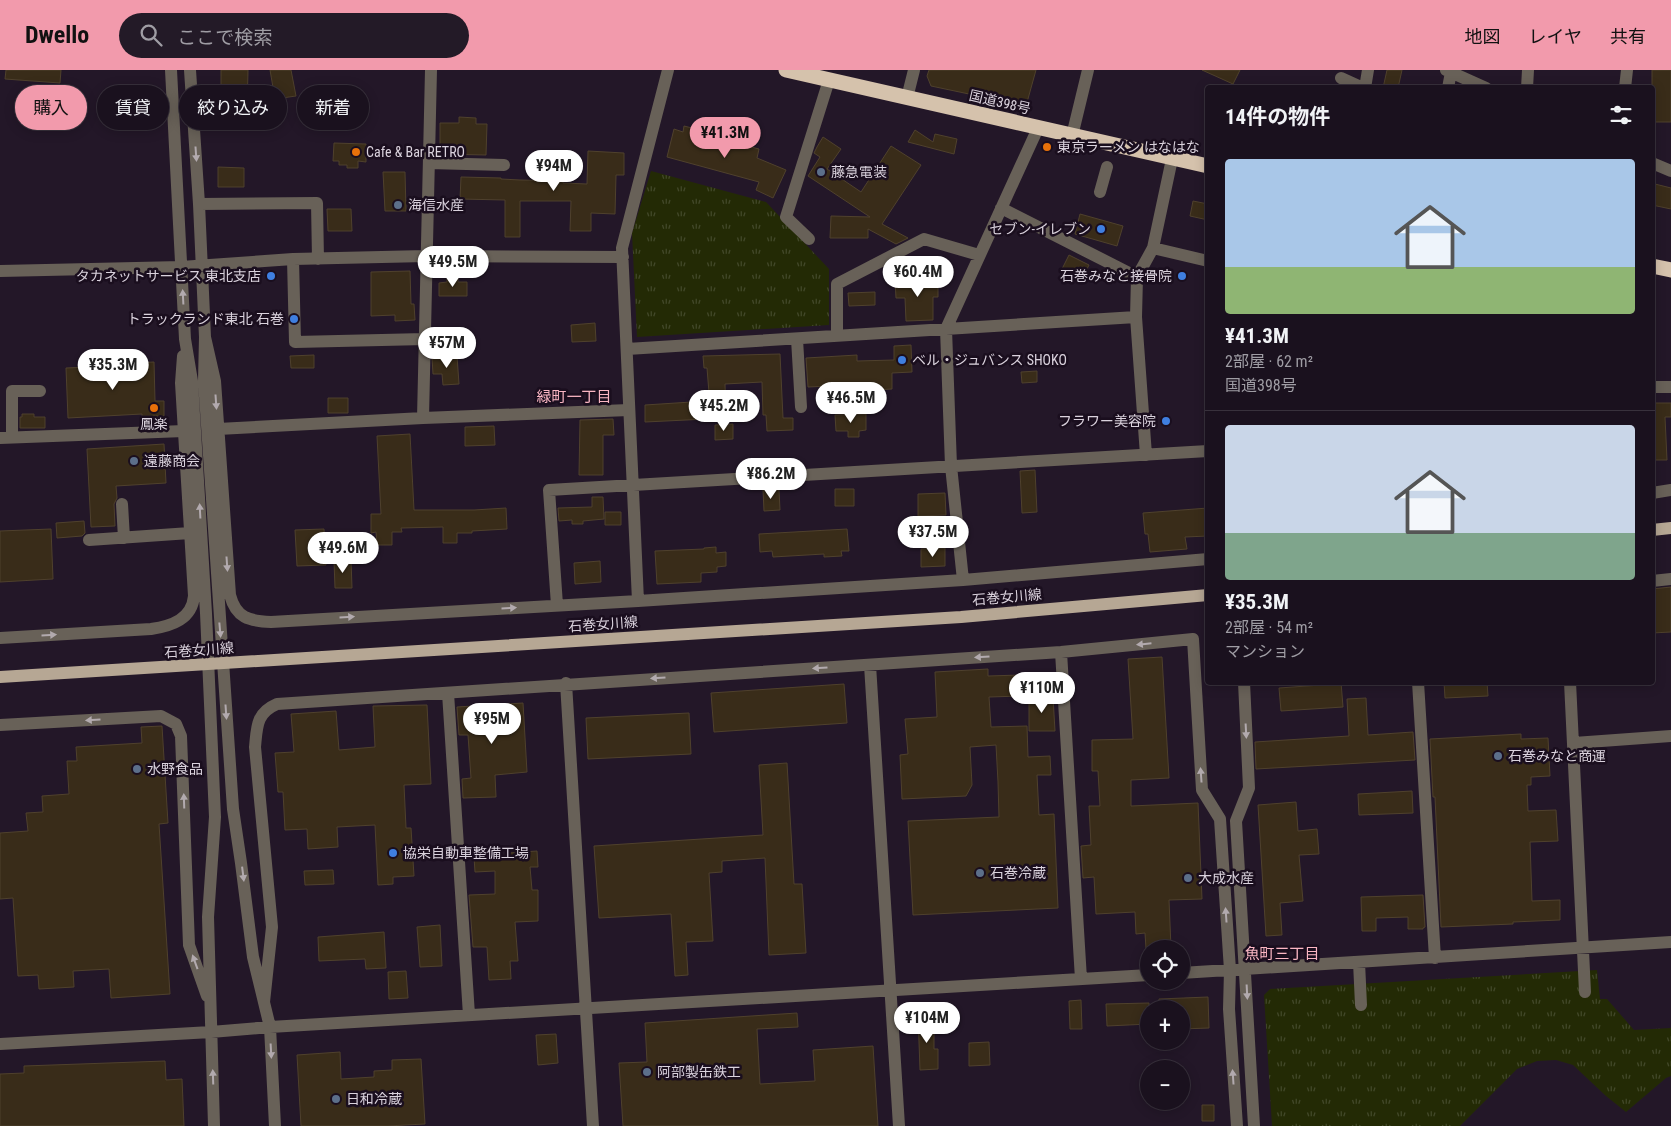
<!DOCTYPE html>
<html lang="ja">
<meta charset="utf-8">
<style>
body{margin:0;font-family:"Roboto Condensed","Noto Sans JP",sans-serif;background:#231a27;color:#f1f3f6;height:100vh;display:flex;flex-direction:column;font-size:19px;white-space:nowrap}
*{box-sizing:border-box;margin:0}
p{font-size:16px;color:#9f9da4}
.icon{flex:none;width:28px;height:28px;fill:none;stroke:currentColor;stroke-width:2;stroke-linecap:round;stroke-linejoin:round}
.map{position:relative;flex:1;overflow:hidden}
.panel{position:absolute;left:1205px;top:15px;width:450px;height:600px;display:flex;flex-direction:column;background:#1a111e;border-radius:5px;box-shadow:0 2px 12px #0003,0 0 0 1px #38313c}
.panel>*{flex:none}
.banner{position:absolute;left:15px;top:15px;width:475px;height:45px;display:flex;gap:10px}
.tools{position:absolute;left:1140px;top:870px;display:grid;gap:10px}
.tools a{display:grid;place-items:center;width:50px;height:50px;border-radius:50%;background:#1a111e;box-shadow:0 2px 12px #0003,0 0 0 1px #38313c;font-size:25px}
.price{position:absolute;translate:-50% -42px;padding:0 11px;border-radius:18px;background:#fff;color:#222;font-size:16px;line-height:32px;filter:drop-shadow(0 1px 2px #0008)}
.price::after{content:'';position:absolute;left:50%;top:30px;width:15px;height:11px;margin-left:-8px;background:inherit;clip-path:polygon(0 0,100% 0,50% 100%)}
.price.current{background:#f29aac;color:#111}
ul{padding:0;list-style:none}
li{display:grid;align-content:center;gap:10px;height:265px;padding:0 20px}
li+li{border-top:1px solid #38313c}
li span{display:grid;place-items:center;height:155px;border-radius:5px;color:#555}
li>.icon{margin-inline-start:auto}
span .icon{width:90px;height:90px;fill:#fffc;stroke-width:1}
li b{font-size:21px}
h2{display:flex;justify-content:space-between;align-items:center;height:60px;padding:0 20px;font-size:21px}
.chip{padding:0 18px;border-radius:22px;background:#1a111e;box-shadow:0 2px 12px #0003,0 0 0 1px #38313c;font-size:18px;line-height:45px}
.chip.current{background:#f29aac;color:#111}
header{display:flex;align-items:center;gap:30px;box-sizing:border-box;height:70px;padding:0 25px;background:#f29aac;color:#111}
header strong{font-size:24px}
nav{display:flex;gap:28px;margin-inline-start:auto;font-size:18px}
.search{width:350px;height:45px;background:#231a27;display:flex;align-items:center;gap:12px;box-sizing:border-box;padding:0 18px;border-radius:28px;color:#9f9da4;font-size:19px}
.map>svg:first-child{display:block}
.park{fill:url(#park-tufts)}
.building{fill:#392c19;stroke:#4f412d}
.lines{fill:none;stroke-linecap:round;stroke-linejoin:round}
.minor{stroke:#686158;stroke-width:12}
.major{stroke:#b6a794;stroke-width:12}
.highway{stroke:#d5c2ac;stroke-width:15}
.oneway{fill:#b2aaae}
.food-dot{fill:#e8710a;stroke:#1a0e1e;stroke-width:2}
.service-dot{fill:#5c6f8a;stroke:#1a0e1e;stroke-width:2}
.shop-dot{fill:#3f7fe0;stroke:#1a0e1e;stroke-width:2}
.labels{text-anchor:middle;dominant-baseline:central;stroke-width:5;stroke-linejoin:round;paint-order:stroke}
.street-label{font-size:14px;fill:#dad2dd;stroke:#1a0e1e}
.poi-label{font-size:14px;fill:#dad2dd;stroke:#1a0e1e;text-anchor:start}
.neighbourhood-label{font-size:15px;fill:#fab6c3;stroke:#1a0e1e}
</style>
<header>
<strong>Dwello</strong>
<div class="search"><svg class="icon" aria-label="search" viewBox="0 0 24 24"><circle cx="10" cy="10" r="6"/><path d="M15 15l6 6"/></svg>ここで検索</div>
<nav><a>地図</a><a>レイヤ</a><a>共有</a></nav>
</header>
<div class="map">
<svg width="1671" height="1056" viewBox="0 0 1671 1056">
<defs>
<pattern id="park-tufts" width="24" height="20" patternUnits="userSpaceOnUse" patternTransform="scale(1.25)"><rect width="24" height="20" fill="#232a05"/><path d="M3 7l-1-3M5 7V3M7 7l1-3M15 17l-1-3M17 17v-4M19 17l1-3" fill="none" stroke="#424829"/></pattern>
</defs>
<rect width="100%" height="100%" fill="#231728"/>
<path class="park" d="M651 101 766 132 829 199V255L637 267 632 163Z
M1597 900 1600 929H1607L1634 960 1671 958V1006L1666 1008 1626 1042 1606 1026 1573 995 1556 990 1537 991 1517 999 1460 1056H1272L1264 925 1270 919Z"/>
<path class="building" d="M6 0H61L60 13 5 9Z
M221 0H248L247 42H262V58H221Z
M270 0H291L296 26 275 29Z
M929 0H1036L1026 36 931 16 927 6Z
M1202 0H1240L1233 14Z
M1387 0H1402L1398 18H1383Z
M1652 0H1671V52H1652Z
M301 30H325V54H310V48H301Z
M459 47 476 48V54H487L486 85 440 84V53H459Z
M684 56 700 60 699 66 739 77 740 74 759 79 757 88 786 100 773 128 756 120 759 112 667 87 674 59 683 62Z
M915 60 933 72 935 64 957 69 954 84 908 72Z
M823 67 841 79 827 99 861 122 891 76 921 95 882 154 908 168 896 174 868 159V168H830L831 146 870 147 808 106 820 87 814 83 817 77Z
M334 73 366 74V92L358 91V98H347V95H339V91H333Z
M588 81 624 83V105H616L615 144 591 143V161H570L571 131H520V167H505V130L460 129 461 107 501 108V109L520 110 563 111V113L587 114Z
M218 97 244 98V117H218Z
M383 102H405L406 141H385Z
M1655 114 1671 118V139L1652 135Z
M1193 131 1208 134V150L1190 146Z
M327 139H351L352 161H328Z
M1080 144 1123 156 1117 176 1075 164Z
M1069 185 1089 195 1081 211 1061 201Z
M410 201 411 234H414L415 250 395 251V245L371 246V202Z
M447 208H458V212H467V226H439V213L447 212Z
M938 209V227H933V250L906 251 905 228H896L895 210Z
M875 222V235L849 236 848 223Z
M595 253 596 271 572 272 571 255Z
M911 275 912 302 892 303V319L875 320 874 314 808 317 806 288 857 285V291L894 290V276Z
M780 284 783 348H793V360L767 361 766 345H763L762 312 725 314 726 350H707V349L645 352V335L707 331 706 323H709L707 298H704L703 286Z
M314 285V298H291L290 286Z
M457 286 459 314 443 315 442 304H433L432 288Z
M154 292 155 331H164V346H142V344L68 348 66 298 132 295V293Z
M1037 301V312L1022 313 1021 302Z
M328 328H348V343H328Z
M1652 333H1671V347H1665L1667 390H1652Z
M22 344H34V347H45V358H20V347H22Z
M866 344V360L859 361V367H848V361H836L835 345Z
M613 349 614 365H603V405H579L580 350Z
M733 354V369L715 370V355Z
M494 356 495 375 465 376V357Z
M410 364 414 440H474L506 438 507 459 472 461V463H457V473H443V457L401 458 402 462H392V475H377L376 462 371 463V444H381L377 366Z
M164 374 166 413 116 416 117 428 114 434 115 456 91 457 87 379Z
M1035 400 1037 442 1022 443 1020 401Z
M835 419H854V436H835Z
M763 420H779L780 440 764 441Z
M945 423 946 445 918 446V424Z
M592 427H603L604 449 583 451V454H572V450L559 451 558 438 592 437Z
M1208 438V466L1185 467 1187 479 1150 482 1148 464H1145L1143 443Z
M605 442H621V455H605Z
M84 451 85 463 82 466 57 468 56 453Z
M51 459 53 509 0 512V461Z
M324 459 326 495 297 496 295 460Z
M847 459 849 481H841L842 486 824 487V484L773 487 772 481 760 482 759 464Z
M716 477V483L726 482V496L717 497V502L701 503V512L657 514 655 481 704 479V478Z
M945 478V496L921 497V479Z
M351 490 352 518H335L334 491Z
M600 491 601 512 575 514 574 493Z
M1671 517V562L1652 563V519Z
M1162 587 1169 708 1131 710V736L1198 733 1202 829 1169 830 1171 878 1146 879 1145 863 1136 864 1135 842 1096 844 1094 807 1083 808 1081 776 1091 775 1089 736H1100L1098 701H1092V670L1133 669 1128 589Z
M988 599V606L1020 605 1021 626 989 627 991 657 1027 656 1028 687 1050 686 1051 705H1037L1039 745 1054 744 1058 838 913 845 908 751 999 747 998 712 996 675 970 677 972 715 966 726 902 729 900 685 908 684 905 649 937 647 935 602Z
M1321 612H1341L1343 637 1281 641 1279 618 1321 615Z
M1444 612H1487L1488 626 1445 628Z
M844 614 847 653 714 662 711 623Z
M1053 627 1055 661H1029V628Z
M1366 628 1368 665 1413 662 1415 690 1256 699 1255 672 1349 666 1347 629Z
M523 633 527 702 495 705 496 727 463 728 462 709 471 708 468 665H459L457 637Z
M427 635 431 714 404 715 406 758H411L414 806 393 807V814L378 815 375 755 337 757 338 777 308 779 307 759 285 760 283 722H278L275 683 294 682 291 644 336 641 339 680 375 677 373 636Z
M689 643 691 684 588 689 586 648Z
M162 656 168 753 159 754 170 924 111 928 109 899 73 901 74 917 39 919 38 905 18 906 13 828 0 829V763L28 761 26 743 43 742 42 726 69 724 67 691H77L76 677 142 673 141 657Z
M1521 664V669L1548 668 1550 706 1531 707V715H1527L1528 741 1556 740 1558 771 1530 772 1532 831 1560 830V850L1513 852V854L1441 857 1435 727H1433L1430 669Z
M787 693 794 814H802L806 883 769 885 765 788 722 791V802L709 803 713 871 686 872 688 905 675 906 671 844 599 848 594 776 763 765 759 695Z
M1412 721 1413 743 1359 745 1358 724Z
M1296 732 1298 761 1317 759 1319 784 1299 785 1303 831 1280 833 1282 865 1266 866 1258 735Z
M537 781 538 797H530L532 820H538V851L515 852 518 891H510L511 909 489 910 487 877H473L469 825 495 824V801L475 802 474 787 509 785V783Z
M333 800 334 814 305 815 304 801Z
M1423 825 1425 857 1423 858V859H1408V847L1376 848V861H1362L1361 827Z
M440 855 442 896 420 897 417 857Z
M384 862 386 898 366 899 365 889 319 891 318 867Z
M406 901 408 928 389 929 388 902Z
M1208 927 1209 958 1181 959V939H1159V929Z
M1081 930 1082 959H1070L1069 931Z
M1149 933V954L1107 956 1106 934Z
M797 943 798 957 757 959 760 1014 815 1011 813 980 873 976 878 1056H623L619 993 647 992 645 953Z
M918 944H931V957H934V979H938V999L920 1000Z
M556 964 558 993 538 995 536 965Z
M989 972 990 995 969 996V973Z
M340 982 341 1009 374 1007V1001L392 1000V990L421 989 425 1054 387 1056H301L297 985Z
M165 991 166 1010 182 1009 184 1056H0V1004L24 1003V996Z
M1202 1035H1214V1051H1202Z"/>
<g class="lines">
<path class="minor" d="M171 0 185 269 192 311 206 543 215 747 208 847 214 1056
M190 0 199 134 205 267 204 311 233 739 241 793 253 887 270 957 275 1056
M1446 0 1486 18
M1341 8 1363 18
M1365 18 1368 0
M1448 18 1451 2
M1527 18 1528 0
M1625 18 1627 0
M907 28 914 0
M1072 66 1088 0
M429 93 504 95
M1652 93 1671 101
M1100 122 1107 97
M199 134 317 133 318 189
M1001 138 1137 207
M809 169 786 147 829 10
M1153 178 1208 191
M293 189 295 272 425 269
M0 201 181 197 293 189 426 186 623 187
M837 266V214L924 169 979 185
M205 267 215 311 230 525C236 548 249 551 271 552L638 531 963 510 1208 489
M797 269 801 337
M627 279 1136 247
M1652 317H1671
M423 348 431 0
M218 359 423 348 629 340
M12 367V321H40
M0 368 184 361
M1146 385 1136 247 1137 207 1153 178 1172 89
M1652 423 1671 420
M122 434 124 468
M89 470 190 463
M963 510 951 396 946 259 1038 58
M1652 511 1671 509
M638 531 622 178 668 0
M557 535 549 420 1208 381
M0 568 151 559C172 556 192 549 194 526L181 313 183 286
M1061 582 1081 909
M870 595 899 1056
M1244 612 1249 718 1236 751 1254 1056
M1418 612 1435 888
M1570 612 1585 922
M566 613 593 1056
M448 623 469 945
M0 655 161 646 176 654 181 666 189 875 207 926
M1574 673 1671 666
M1359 892 1361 935
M1181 903 1671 872
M264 932 272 857 255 677C257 657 256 643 277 634L1061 582 1193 569 1202 720 1220 749 1230 900 1229 939 1237 1056
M0 974 211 962 270 957 1149 905"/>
<path class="major" d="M1652 460 1671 458
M0 607 961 547 1208 525"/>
<path class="highway" d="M786 0 1208 96
M1652 196 1671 200"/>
</g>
<defs><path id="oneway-solid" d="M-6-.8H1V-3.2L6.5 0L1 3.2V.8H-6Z" transform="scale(1.25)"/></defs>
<g class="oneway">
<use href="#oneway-solid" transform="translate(196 84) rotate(86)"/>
<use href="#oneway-solid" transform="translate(183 227) rotate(-93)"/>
<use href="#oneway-solid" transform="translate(216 332) rotate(86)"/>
<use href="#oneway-solid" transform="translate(200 441) rotate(-93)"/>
<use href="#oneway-solid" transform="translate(227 494) rotate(86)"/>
<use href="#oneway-solid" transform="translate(509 538) rotate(-3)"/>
<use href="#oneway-solid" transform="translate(347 547) rotate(-3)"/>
<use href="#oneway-solid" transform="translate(220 560) rotate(85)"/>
<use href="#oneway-solid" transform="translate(49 565) rotate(-3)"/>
<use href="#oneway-solid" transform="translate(1144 574) rotate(174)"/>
<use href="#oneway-solid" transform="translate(982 587) rotate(176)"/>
<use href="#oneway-solid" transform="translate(820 598) rotate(176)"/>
<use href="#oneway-solid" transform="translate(658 608) rotate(176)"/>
<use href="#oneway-solid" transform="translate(226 642) rotate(86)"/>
<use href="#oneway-solid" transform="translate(93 650) rotate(177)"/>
<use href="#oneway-solid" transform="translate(1246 661) rotate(87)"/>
<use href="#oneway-solid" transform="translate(1201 705) rotate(-94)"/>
<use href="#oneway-solid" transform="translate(184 731) rotate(-92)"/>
<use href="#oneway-solid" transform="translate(243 804) rotate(83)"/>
<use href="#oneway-solid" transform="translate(1226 845) rotate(-94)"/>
<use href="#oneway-solid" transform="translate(195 892) rotate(-110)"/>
<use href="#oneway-solid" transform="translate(1247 922) rotate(87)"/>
<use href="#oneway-solid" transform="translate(271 981) rotate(87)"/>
<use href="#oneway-solid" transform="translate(213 1007) rotate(-92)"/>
<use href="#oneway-solid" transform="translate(1233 1007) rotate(-94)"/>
</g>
<g class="food-dot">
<circle cx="1047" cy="77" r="5"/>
<circle cx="356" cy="82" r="5"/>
<circle cx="154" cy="338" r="5"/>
</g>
<g class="service-dot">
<circle cx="821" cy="102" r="5"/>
<circle cx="398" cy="135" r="5"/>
<circle cx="134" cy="391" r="5"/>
<circle cx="1498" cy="686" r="5"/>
<circle cx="137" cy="699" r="5"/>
<circle cx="980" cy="803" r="5"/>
<circle cx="1188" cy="808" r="5"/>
<circle cx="647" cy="1002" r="5"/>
<circle cx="336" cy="1029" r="5"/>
</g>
<g class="shop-dot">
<circle cx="1101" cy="159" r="5"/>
<circle cx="271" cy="206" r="5"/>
<circle cx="1182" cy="206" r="5"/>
<circle cx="294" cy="249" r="5"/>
<circle cx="902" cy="290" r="5"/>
<circle cx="1166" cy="351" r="5"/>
<circle cx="393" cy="783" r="5"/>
</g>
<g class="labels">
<g class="street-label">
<text transform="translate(1000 32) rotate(13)">国道398号</text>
<text transform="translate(1007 527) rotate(-5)">石巻女川線</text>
<text transform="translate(603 554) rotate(-4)">石巻女川線</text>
<text transform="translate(199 580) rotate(-4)">石巻女川線</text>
</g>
<g class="poi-label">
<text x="1057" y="77">東京ラーメン はなはな</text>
<text x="366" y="82">Cafe &amp; Bar RETRO</text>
<text x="831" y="102">藤急電装</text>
<text x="408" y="135">海信水産</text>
<text x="1091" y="159" text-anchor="end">セブン-イレブン</text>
<text x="261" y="206" text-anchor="end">タカネットサービス 東北支店</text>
<text x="1172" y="206" text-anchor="end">石巻みなと接骨院</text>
<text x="284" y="249" text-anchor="end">トラックランド東北 石巻</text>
<text x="912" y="290">ベル・ジュバンス SHOKO</text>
<text x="1156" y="351" text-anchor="end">フラワー美容院</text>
<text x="154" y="354" text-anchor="middle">鳳楽</text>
<text x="144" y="391">遠藤商会</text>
<text x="1508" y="686">石巻みなと商運</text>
<text x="147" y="699">水野食品</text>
<text x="403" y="783">協栄自動車整備工場</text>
<text x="990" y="803">石巻冷蔵</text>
<text x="1198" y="808">大成水産</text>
<text x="657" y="1002">阿部製缶鉄工</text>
<text x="346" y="1029">日和冷蔵</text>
</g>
<g class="neighbourhood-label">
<text x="574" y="327">緑町一丁目</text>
<text x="1282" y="884">魚町三丁目</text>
</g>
</g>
</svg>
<div class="tools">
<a><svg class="icon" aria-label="locate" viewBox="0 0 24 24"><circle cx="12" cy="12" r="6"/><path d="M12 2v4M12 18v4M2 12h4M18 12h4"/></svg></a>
<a>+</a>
<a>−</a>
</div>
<b class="price current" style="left:725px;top:89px">¥41.3M</b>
<b class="price" style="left:554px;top:122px">¥94M</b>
<b class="price" style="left:453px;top:218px">¥49.5M</b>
<b class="price" style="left:918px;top:228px">¥60.4M</b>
<b class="price" style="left:447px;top:299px">¥57M</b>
<b class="price" style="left:113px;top:321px">¥35.3M</b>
<b class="price" style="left:851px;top:354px">¥46.5M</b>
<b class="price" style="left:724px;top:362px">¥45.2M</b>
<b class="price" style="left:771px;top:430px">¥86.2M</b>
<b class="price" style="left:933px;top:488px">¥37.5M</b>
<b class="price" style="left:343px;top:504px">¥49.6M</b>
<b class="price" style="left:1042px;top:644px">¥110M</b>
<b class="price" style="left:492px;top:675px">¥95M</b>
<b class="price" style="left:927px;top:974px">¥104M</b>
<div class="banner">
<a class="chip current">購入</a>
<a class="chip">賃貸</a>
<a class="chip">絞り込み</a>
<a class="chip">新着</a>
</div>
<section class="panel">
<h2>14件の物件<svg class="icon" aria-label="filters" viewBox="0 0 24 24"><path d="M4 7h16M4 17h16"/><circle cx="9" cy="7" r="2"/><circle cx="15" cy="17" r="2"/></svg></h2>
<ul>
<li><span style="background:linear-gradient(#a9c7e8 70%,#8fb573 0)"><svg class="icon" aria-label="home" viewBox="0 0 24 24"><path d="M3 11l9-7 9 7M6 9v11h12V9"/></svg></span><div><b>¥41.3M</b><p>2部屋 · 62 m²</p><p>国道398号</p></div></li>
<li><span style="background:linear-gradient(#c9d6e8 70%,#7fa58c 0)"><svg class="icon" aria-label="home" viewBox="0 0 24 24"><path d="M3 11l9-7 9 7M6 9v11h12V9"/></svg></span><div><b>¥35.3M</b><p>2部屋 · 54 m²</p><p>マンション</p></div></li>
</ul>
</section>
</div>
